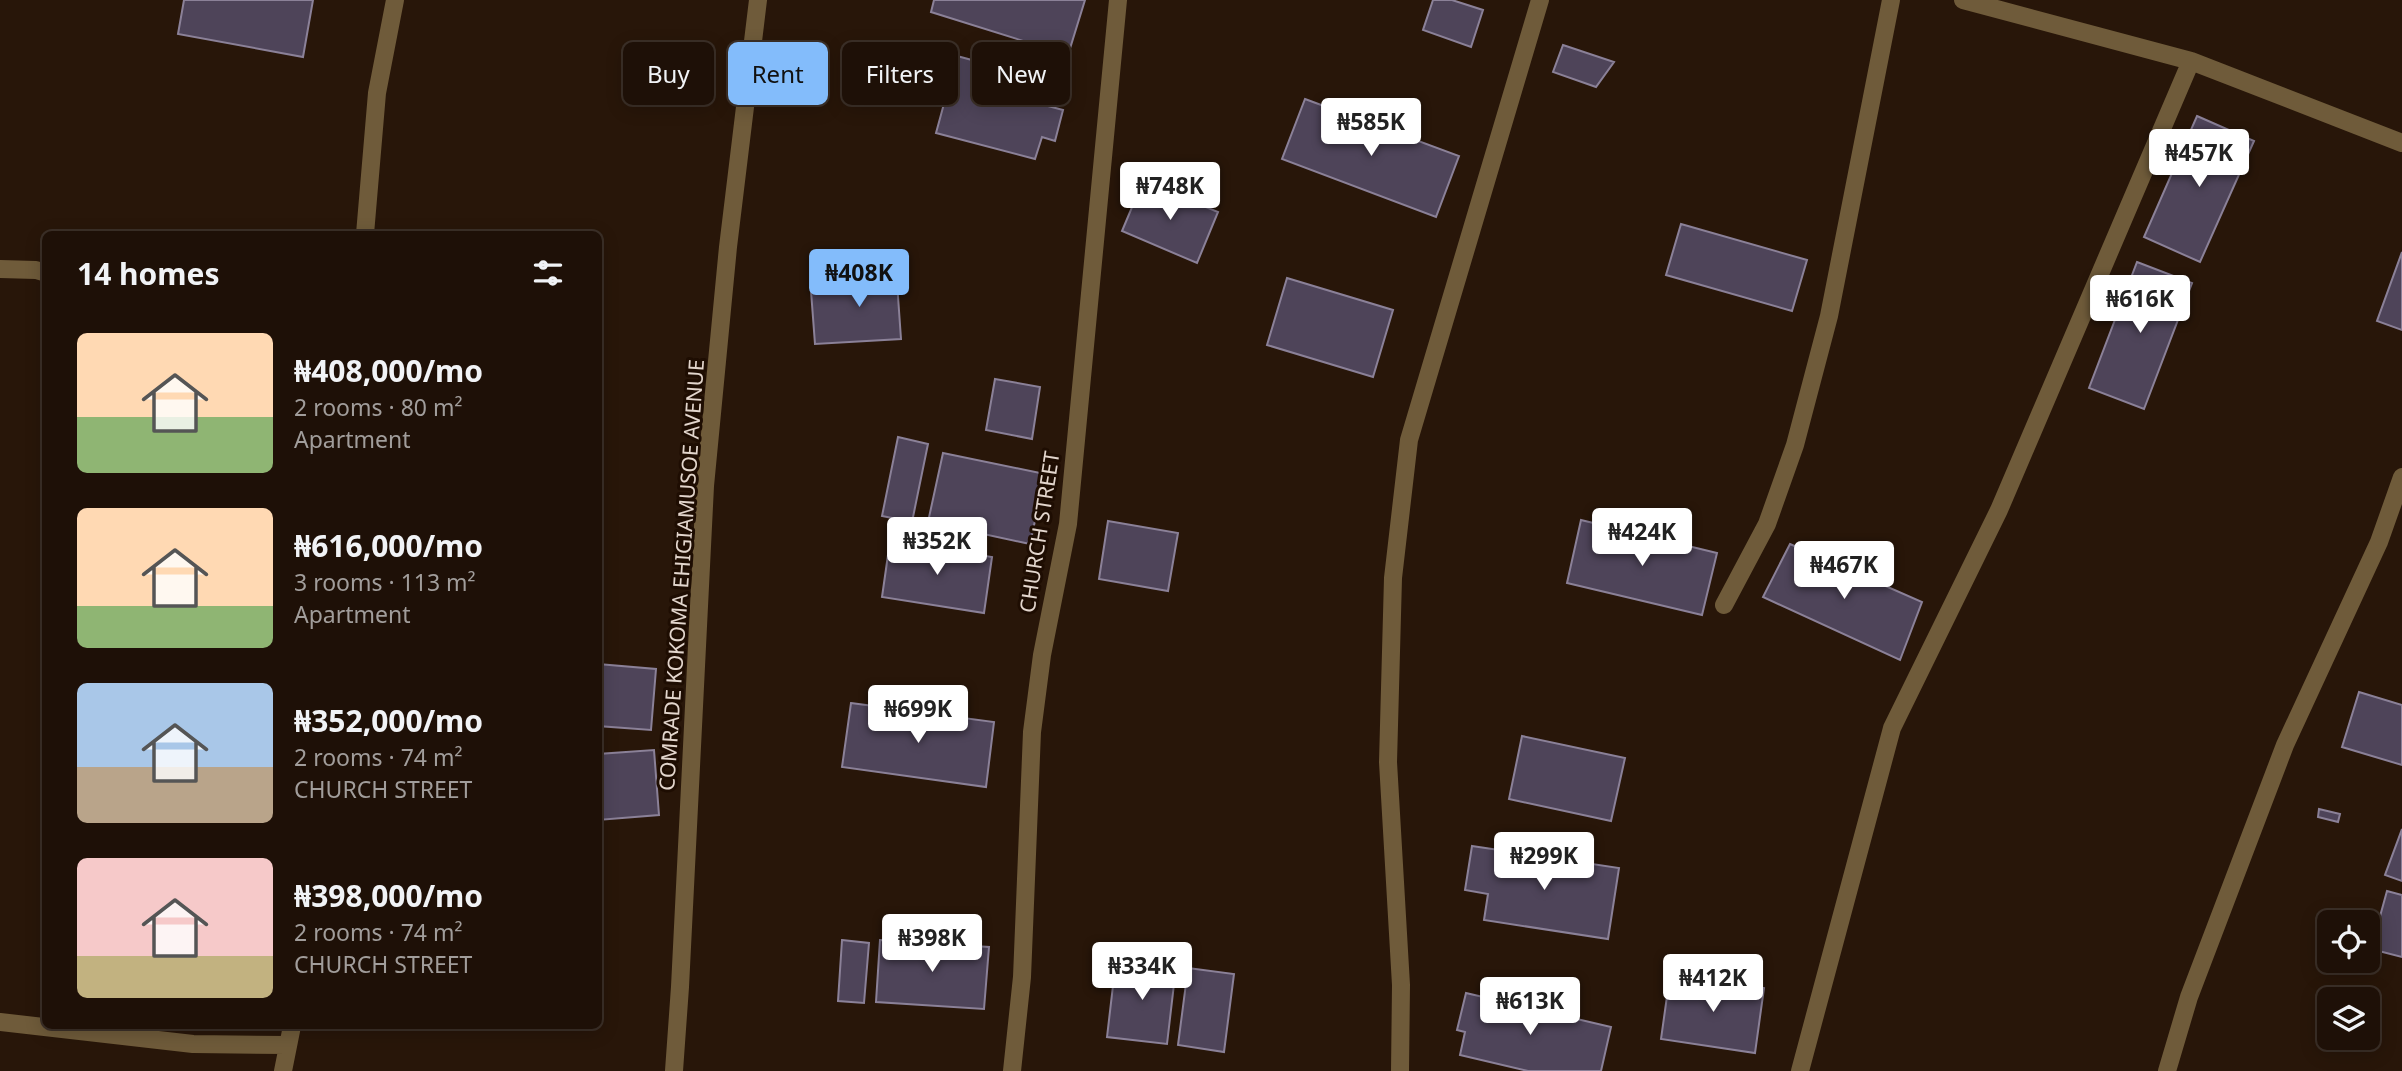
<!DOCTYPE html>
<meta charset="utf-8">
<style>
body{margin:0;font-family:"Noto Sans",sans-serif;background:#261911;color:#f1f3f6;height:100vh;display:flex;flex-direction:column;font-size:26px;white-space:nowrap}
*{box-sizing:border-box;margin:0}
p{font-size:23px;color:#a19d9b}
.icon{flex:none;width:38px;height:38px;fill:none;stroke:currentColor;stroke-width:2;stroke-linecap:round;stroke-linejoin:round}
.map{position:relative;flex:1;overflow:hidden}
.sheet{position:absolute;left:42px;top:231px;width:560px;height:798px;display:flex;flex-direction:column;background:#1e1007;border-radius:10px;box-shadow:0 4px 18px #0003,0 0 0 2px #3c3028}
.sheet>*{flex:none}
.hud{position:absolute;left:623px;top:42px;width:665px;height:63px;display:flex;gap:14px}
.fabs{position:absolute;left:2317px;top:910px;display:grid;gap:14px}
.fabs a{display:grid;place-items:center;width:63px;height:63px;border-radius:10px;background:#1e1007;box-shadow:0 4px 18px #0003,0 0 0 2px #3c3028;font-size:35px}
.price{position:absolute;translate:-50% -60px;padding:0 16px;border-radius:7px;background:#fff;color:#222;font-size:23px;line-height:46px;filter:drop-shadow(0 2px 4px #0008)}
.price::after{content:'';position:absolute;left:50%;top:42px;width:21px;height:16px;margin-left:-10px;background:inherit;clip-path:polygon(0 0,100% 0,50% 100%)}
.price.on{background:#83bcfb;color:#111}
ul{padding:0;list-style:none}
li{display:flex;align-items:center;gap:21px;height:175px;padding:0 35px}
li span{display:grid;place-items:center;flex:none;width:196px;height:140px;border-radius:10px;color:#555}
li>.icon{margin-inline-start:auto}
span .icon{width:84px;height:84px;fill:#fffc;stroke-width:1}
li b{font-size:30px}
h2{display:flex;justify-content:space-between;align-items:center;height:84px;padding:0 35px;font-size:30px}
.pill{padding:0 24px;border-radius:10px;background:#1e1007;box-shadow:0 4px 18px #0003,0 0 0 2px #3c3028;font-size:24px;line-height:63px}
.pill.on{background:#83bcfb;color:#111}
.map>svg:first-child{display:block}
.building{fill:#4e4459;stroke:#8b8198;stroke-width:2}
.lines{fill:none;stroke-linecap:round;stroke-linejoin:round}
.street{stroke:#6f5b3a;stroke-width:18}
.labels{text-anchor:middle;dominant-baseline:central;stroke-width:6;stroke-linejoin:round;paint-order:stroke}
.street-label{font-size:21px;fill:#e3d6cd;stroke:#1e0d02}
</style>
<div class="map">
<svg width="2402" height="1071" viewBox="0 0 2402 1071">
<rect width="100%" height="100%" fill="#281609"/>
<path class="building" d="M184 0H313L303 57 178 34Z
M934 0H1085L1068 55 931 12Z
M1433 0H1452L1483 10 1471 47 1423 30Z
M1563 45 1614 62 1596 87 1553 72Z
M957 56 1054 82 1048 106 1063 110 1055 141 1042 137 1035 159 936 133Z
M1305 99 1459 156 1436 217 1282 159Z
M2197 116 2254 141 2200 262 2144 237Z
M1143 181 1218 212 1197 263 1122 231Z
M1681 224 1807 260 1792 311 1666 275Z
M2402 252V330L2377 321Z
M2137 262 2192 283 2144 409 2089 388Z
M896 268 901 339 815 344 811 291 850 289 848 271Z
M1287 278 1393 310 1373 377 1267 345Z
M995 379 1040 387 1032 439 986 430Z
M898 437 928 444 912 522 882 516Z
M943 453 1045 474 1030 544 928 522Z
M1581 520 1717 553 1702 615 1567 583Z
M1108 521 1178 533 1168 591 1099 579Z
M890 541 992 557 984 613 882 597Z
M1790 544 1922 602 1900 660 1763 597Z
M598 664 656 669 651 730 598 726Z
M2359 692 2402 705V765L2342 747Z
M851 703 994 722 986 787 842 767Z
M1522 736 1625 758 1611 821 1509 799Z
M654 750 659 815 598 820V754Z
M2319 809 2340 814 2338 822 2318 817Z
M2402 829V881L2385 875Z
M1472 846 1619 868 1608 939 1484 920 1488 894 1465 890Z
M2387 891 2402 895V957L2371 949Z
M842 940 869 943 864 1003 838 1001Z
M880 940 989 947 984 1009 876 1002Z
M1116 960 1176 967 1167 1044 1107 1037Z
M1188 968 1234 974 1224 1052 1178 1045Z
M1670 975 1764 988 1755 1053 1661 1039Z
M1466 993 1611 1027 1601 1071H1528L1460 1055 1465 1032 1457 1030Z"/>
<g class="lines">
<path class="street" d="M1963 0 2191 61 2402 143
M365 234 377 93 395 0
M0 269 36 270 46 273
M1724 605 1767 524 1795 445 1829 316 1891 0
M0 1022 193 1044 287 1045
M283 1071 292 1026
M674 1071 680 987 705 486 728 247 758 0
M1012 1071 1022 977 1032 732 1042 655 1068 524 1118 0
M1400 1071 1401 985 1388 762 1393 578 1409 440 1540 0
M1800 1071 1892 728 1999 510 2191 61
M2167 1071 2189 997 2285 745 2379 542 2402 477"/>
</g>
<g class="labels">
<g class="street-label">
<text transform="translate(1039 532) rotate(-81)">CHURCH STREET</text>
<text transform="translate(681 575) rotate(-86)">COMRADE KOKOMA EHIGIAMUSOE AVENUE</text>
</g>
</g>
</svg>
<div class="fabs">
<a><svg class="icon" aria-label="locate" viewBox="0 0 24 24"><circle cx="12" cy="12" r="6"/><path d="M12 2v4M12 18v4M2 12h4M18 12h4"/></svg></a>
<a><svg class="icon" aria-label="layers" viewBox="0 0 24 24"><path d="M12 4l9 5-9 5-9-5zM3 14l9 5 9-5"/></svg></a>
</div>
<b class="price" style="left:1371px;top:158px">₦585K</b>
<b class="price" style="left:2199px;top:189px">₦457K</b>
<b class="price" style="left:1170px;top:222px">₦748K</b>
<b class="price on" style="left:859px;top:309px">₦408K</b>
<b class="price" style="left:2140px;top:335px">₦616K</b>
<b class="price" style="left:1642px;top:568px">₦424K</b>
<b class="price" style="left:937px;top:577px">₦352K</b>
<b class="price" style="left:1844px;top:601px">₦467K</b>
<b class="price" style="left:918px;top:745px">₦699K</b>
<b class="price" style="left:1544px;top:892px">₦299K</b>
<b class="price" style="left:932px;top:974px">₦398K</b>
<b class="price" style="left:1142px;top:1002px">₦334K</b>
<b class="price" style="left:1713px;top:1014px">₦412K</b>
<b class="price" style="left:1530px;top:1037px">₦613K</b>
<div class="hud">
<a class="pill">Buy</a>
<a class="pill on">Rent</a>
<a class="pill">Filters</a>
<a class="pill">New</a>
</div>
<section class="sheet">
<h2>14 homes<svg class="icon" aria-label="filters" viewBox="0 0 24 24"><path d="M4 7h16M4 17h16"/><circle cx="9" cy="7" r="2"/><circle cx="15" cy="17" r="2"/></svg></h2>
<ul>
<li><span style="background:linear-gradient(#ffd9b3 60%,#8fb573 0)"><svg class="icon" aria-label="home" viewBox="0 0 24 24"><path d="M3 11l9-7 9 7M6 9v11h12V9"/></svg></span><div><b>₦408,000/mo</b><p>2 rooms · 80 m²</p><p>Apartment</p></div></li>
<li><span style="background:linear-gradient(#ffd9b3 70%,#8fb573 0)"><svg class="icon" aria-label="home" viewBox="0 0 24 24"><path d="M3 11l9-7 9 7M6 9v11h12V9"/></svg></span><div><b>₦616,000/mo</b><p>3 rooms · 113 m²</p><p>Apartment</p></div></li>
<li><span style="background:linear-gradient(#a9c7e8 60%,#b9a48a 0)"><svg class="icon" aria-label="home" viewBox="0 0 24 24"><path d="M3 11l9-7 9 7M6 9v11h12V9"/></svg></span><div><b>₦352,000/mo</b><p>2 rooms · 74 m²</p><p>CHURCH STREET</p></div></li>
<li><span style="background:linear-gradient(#f6c9c9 70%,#c2b280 0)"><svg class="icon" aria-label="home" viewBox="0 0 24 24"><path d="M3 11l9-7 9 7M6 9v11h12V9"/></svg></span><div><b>₦398,000/mo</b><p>2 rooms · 74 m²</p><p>CHURCH STREET</p></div></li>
</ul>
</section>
</div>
